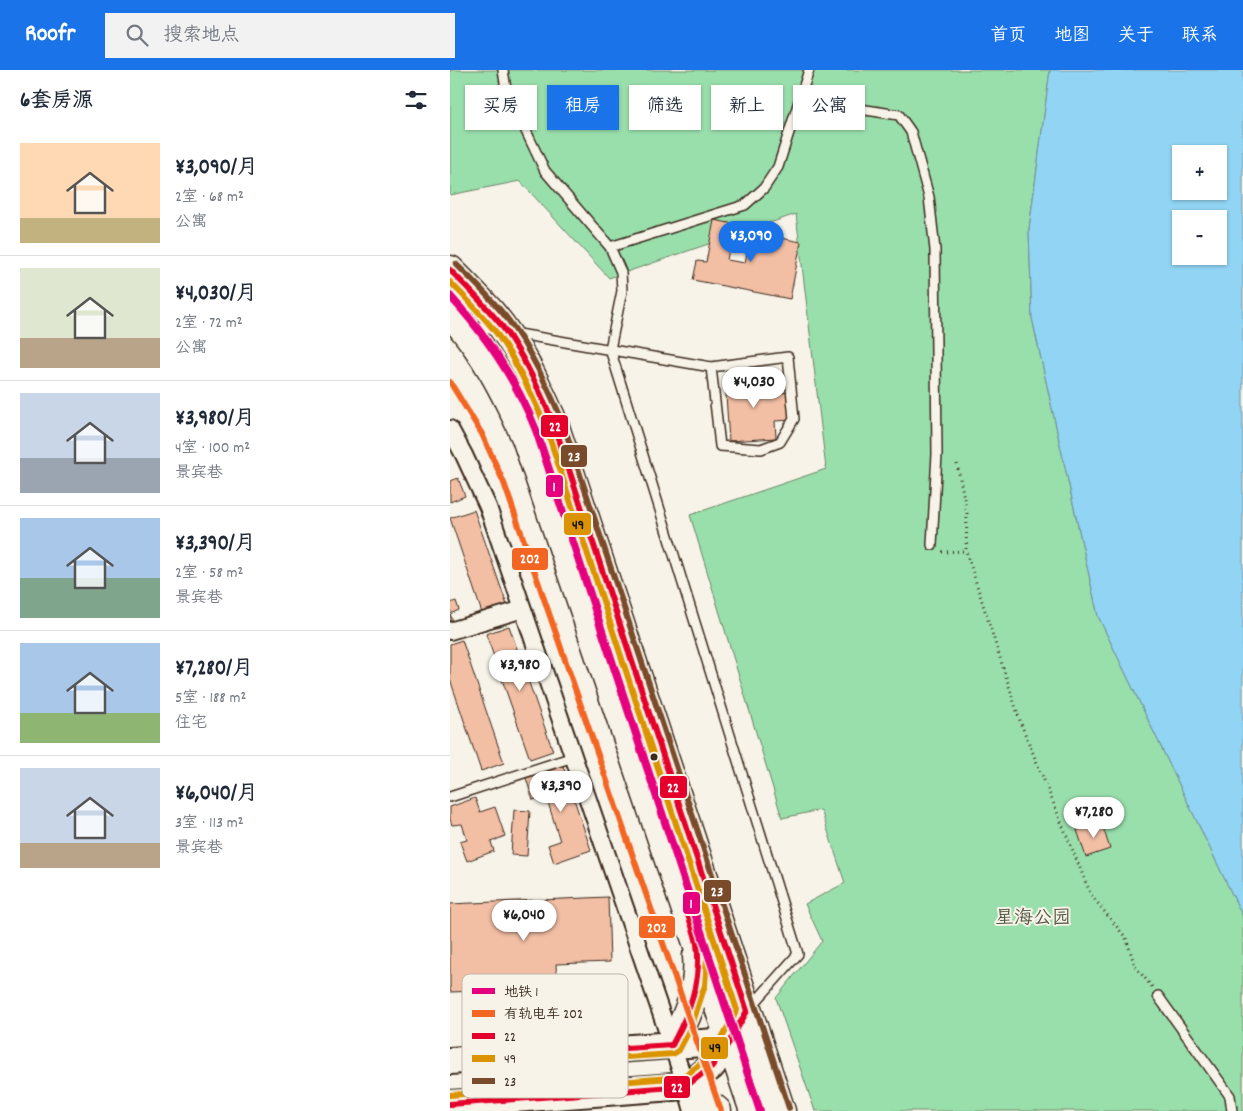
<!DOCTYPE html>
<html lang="zh">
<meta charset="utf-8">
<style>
body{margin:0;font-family:Dekko,"LXGW WenKai TC",sans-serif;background:#f2f2f3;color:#1f2937;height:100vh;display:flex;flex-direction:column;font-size:19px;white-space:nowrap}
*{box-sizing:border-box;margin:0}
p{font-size:16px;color:#747a83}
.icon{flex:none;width:28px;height:28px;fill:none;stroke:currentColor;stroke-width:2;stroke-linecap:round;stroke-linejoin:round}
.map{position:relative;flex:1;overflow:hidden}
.panel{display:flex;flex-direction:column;background:#fff;width:450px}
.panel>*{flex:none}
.guide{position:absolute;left:15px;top:15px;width:475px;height:45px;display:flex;gap:10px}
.tools{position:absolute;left:722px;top:75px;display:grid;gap:10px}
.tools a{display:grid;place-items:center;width:55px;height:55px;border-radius:0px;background:#fff;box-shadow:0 1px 4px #0004;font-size:25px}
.price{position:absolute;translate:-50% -42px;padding:0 11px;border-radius:18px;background:#fff;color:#222;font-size:16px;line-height:32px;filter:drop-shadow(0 1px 2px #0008)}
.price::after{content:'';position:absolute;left:50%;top:30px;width:15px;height:11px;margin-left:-8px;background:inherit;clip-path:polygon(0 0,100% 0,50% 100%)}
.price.on{background:#1a73e8;color:#fff}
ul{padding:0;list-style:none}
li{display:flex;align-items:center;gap:15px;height:125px;padding:0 20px}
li+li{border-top:1px solid #e0e1e3}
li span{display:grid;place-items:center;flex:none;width:140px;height:100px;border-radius:0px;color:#555}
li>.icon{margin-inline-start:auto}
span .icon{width:60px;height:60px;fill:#fffc;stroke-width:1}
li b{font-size:21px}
h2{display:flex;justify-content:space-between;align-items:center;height:60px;padding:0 20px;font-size:21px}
.pill{padding:0 18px;border-radius:0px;background:#fff;box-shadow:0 1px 4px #0004;font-size:18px;line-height:45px}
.pill.on{background:#1a73e8;color:#fff}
header{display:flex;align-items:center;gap:30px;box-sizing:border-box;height:70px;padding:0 25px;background:#1a73e8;color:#fff}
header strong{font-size:24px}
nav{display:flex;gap:28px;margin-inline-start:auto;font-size:18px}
.search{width:350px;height:45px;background:#f2f2f3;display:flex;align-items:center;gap:12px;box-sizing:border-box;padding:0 18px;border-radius:0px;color:#747a83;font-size:19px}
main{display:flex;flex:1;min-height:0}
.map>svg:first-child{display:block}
.green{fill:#99dfac;stroke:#6a8465}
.water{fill:#91d4f3;stroke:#6f909e;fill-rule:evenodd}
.building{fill:#f2bea4;stroke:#3b2a1e}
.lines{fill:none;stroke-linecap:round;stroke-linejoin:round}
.lane-casing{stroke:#3b2a1e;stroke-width:12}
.street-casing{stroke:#3b2a1e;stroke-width:20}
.primary-casing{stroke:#3b2a1e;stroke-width:30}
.highway-casing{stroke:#3b2a1e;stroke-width:31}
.path{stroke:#3b2a1e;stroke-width:3;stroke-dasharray:1 4;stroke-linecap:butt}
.lane{stroke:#f7f3e8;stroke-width:9}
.street{stroke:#f7f3e8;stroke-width:16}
.primary{stroke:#f7f3e8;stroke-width:26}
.highway{stroke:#f7f3e8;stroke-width:28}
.bus-1-casing{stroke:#f7f3e8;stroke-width:10}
.bus-2-casing{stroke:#f7f3e8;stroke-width:10}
.bus-3-casing{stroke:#f7f3e8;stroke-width:10}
.bus-1{stroke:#e4002b;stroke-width:6}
.bus-2{stroke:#db9304;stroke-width:6}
.bus-3{stroke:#7a4b2a;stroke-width:6}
.tram-1-casing{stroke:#f7f3e8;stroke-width:10}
.tram-1{stroke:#f26522;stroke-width:6}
.metro-1-casing{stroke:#f7f3e8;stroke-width:11}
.metro-1{stroke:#e5007d;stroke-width:8}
.bus-dot{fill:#3b2a1e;stroke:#f7f3e8;stroke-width:2}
.labels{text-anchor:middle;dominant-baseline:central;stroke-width:4;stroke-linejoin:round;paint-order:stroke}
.park-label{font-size:19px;fill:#525742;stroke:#f7f3e8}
.key{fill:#f7f3e8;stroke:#bfb7ab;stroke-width:1}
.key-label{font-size:14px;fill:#3b2a1e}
.line-badge{stroke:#f7f3e8;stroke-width:2}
.badge-label{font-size:14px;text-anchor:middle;font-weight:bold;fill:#fff}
.pale-badge-label{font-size:14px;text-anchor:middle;font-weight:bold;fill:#111}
</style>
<header>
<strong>Roofr</strong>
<div class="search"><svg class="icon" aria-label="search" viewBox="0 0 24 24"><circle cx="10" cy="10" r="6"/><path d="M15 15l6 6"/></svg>搜索地点</div>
<nav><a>首页</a><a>地图</a><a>关于</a><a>联系</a></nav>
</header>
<main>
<section class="panel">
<h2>6套房源<svg class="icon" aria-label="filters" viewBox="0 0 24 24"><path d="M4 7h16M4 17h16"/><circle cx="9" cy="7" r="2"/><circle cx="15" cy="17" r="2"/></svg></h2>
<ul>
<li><span style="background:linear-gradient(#ffd9b3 75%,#c2b280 0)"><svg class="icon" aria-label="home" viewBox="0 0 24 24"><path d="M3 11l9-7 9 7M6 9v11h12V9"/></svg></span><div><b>¥3,090/月</b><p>2室 · 68 m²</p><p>公寓</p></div></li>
<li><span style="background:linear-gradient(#dfe7d0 70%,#b9a48a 0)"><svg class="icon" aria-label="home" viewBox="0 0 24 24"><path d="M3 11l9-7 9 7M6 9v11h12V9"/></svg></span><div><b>¥4,030/月</b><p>2室 · 72 m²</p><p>公寓</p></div></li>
<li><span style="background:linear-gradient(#c9d6e8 65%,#9aa5b1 0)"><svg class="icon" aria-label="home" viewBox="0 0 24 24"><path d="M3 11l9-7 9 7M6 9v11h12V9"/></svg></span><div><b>¥3,980/月</b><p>4室 · 100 m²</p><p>景宾巷</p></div></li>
<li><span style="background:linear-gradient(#a9c7e8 60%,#7fa58c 0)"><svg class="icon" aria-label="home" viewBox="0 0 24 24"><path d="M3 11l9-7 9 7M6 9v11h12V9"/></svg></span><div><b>¥3,390/月</b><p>2室 · 58 m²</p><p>景宾巷</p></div></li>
<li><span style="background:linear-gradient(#a9c7e8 70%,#8fb573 0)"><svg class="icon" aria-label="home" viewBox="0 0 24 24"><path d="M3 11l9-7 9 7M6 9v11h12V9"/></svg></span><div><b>¥7,280/月</b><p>5室 · 188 m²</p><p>住宅</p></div></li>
<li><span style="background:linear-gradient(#c9d6e8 75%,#b9a48a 0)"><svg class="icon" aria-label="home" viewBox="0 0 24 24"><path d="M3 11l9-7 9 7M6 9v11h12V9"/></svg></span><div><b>¥6,040/月</b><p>3室 · 113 m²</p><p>景宾巷</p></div></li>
</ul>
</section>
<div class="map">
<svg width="793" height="1041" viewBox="0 0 793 1041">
<rect width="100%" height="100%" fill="#f7f3e8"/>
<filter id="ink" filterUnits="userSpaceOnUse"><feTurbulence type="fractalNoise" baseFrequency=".02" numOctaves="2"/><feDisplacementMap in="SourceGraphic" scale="10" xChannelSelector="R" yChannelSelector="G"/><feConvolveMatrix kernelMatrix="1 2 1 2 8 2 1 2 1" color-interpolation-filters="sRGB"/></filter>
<g filter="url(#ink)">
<path class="green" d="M0 0H600L579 159 582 248 648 546 793 847V1041H365L326 928 372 871 355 834 395 813 371 740 332 748 240 445 376 399 346 144 159 208 70 111 0 125Z"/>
<path class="water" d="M600 0H793V847L648 546 582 248 579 159ZM731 84H769V121H731ZM731 149H769V186H731Z"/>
<path class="building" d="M264 150 284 154 277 190 295 193 301 162 351 172 340 229 243 210 247 191 256 192Z
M317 306 319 324 339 322 341 350 325 351 326 368 279 371 275 309Z
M8 408 15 426 0 432V411Z
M24 440 57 535 32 543 0 448Z
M6 531 9 540 0 544 5 556 0 558V533Z
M59 556 103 681 80 689 36 564Z
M12 570 54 693 31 701 0 609V574Z
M113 696 141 780 104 793 98 775 110 771 96 726 83 730 76 708Z
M25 728 30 742 45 737 55 766 41 772 44 781 17 791 10 772 17 770 12 754 2 755 0 749V737Z
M64 740 80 741 77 786 61 785Z
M651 751 660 779 636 787 627 760Z
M158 827 160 892 106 894 107 918 0 922V834Z"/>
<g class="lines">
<defs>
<path id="lane" d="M53 0 56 19 95 101 160 177 171 202 172 221 160 279 348 884 301 937
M350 30 449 45 461 62 479 127 485 180 487 384 482 475
M160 177 295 135 314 118 328 97 359 0
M18 255 47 260
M63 263 261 297 338 287 344 349 330 372 311 379 270 376 261 297
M0 727 123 687
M708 926 780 1026 782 1041"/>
<path id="street" d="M0 359 14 385 38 437 236 1016 243 1041
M0 561 73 539"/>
<path id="primary" d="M0 991 280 971 291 973
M0 1034 236 1016 262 996 289 954"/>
<path id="highway" d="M0 200C14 214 29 229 42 244 70 277 87 316 104 354L331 1041
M0 243C35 281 55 321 76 368L304 1041
M222 975C237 948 250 918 247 886
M236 1016 267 1041"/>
</defs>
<use href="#lane" class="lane-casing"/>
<use href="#street" class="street-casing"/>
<use href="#primary" class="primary-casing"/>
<use href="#highway" class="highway-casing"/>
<path class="path" d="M507 394 517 443 516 481 571 654 641 825 676 868 685 896 702 917
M492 482 516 481"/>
<use href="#lane" class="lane"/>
<use href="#street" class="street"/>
<use href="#primary" class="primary"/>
<use href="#highway" class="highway"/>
<defs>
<path id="bus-1" d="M0 200C18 218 36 236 52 256 74 286 89 320 104 354L297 941 280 971 262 996 236 1016 0 1034
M145 980 222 975C239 944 252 910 247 874 245 861 239 849 235 837"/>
<path id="bus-2" d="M0 212C16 228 31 244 45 261 66 290 81 324 96 357L287 940 273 966 256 990 233 1007 0 1025
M146 989 223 984 229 980 242 955 255 915 257 888 256 873 243 834"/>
<path id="bus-3" d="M6 194C24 212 43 230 59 251 81 281 97 316 112 350L339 1038"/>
</defs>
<use href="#bus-1" class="bus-1-casing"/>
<use href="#bus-2" class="bus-2-casing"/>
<use href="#bus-3" class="bus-3-casing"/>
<use href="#bus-1" class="bus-1"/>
<use href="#bus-2" class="bus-2"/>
<use href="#bus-3" class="bus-3"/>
<defs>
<path id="tram-1" d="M0 312 32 364 54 413 271 1041"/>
</defs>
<use href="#tram-1" class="tram-1-casing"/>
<use href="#tram-1" class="tram-1"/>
<defs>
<path id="metro-1" d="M0 226C36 265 66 310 86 360L310 1041"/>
</defs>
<use href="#metro-1" class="metro-1-casing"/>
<use href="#metro-1" class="metro-1"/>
</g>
</g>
<circle class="bus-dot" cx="204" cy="687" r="4.5"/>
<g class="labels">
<g class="park-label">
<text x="583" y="849">星海公园</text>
</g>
</g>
<rect x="12" y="904" width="166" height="124" rx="8" class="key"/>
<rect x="22" y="918" width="23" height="6" fill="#e5007d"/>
<rect x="22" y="940" width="23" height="7" fill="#f26522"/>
<rect x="22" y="963" width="23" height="6" fill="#e4002b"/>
<rect x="22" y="985" width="23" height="7" fill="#db9304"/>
<rect x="22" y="1008" width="23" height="6" fill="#7a4b2a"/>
<g class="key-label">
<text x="54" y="926">地铁 1</text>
<text x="54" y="948">有轨电车 202</text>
<text x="54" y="971">22</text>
<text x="54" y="993">49</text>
<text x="54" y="1016">23</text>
</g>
<g class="line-badge">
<rect x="90" y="344" width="29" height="24" rx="5" fill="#e4002b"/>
<rect x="110" y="374" width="28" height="24" rx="5" fill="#7a4b2a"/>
<rect x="95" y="404" width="19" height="24" rx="5" fill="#e5007d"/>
<rect x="113" y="442" width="29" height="24" rx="5" fill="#db9304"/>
<rect x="61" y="477" width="38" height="24" rx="5" fill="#f26522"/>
<rect x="209" y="705" width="29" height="24" rx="5" fill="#e4002b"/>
<rect x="253" y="809" width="29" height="24" rx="5" fill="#7a4b2a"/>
<rect x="232" y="821" width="19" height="24" rx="5" fill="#e5007d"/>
<rect x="188" y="845" width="38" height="24" rx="5" fill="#f26522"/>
<rect x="250" y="966" width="29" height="24" rx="5" fill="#db9304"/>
<rect x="213" y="1005" width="28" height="24" rx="5" fill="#e4002b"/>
</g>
<g class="badge-label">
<text x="105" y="361">22</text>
<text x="124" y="391">23</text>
<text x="104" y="421">1</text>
<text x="80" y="493">202</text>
<text x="223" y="722">22</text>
<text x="267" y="826">23</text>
<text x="241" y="838">1</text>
<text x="207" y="862">202</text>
<text x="227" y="1022">22</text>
</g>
<g class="pale-badge-label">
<text x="128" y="459">49</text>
<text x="265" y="982">49</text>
</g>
</svg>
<div class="tools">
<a>+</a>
<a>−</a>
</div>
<b class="price on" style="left:301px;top:193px">¥3,090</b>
<b class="price" style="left:304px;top:339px">¥4,030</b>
<b class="price" style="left:70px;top:622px">¥3,980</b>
<b class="price" style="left:111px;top:743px">¥3,390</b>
<b class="price" style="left:644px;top:769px">¥7,280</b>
<b class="price" style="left:74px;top:872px">¥6,040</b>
<div class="guide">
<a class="pill">买房</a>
<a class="pill on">租房</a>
<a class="pill">筛选</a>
<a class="pill">新上</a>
<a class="pill">公寓</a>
</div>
</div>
</main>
